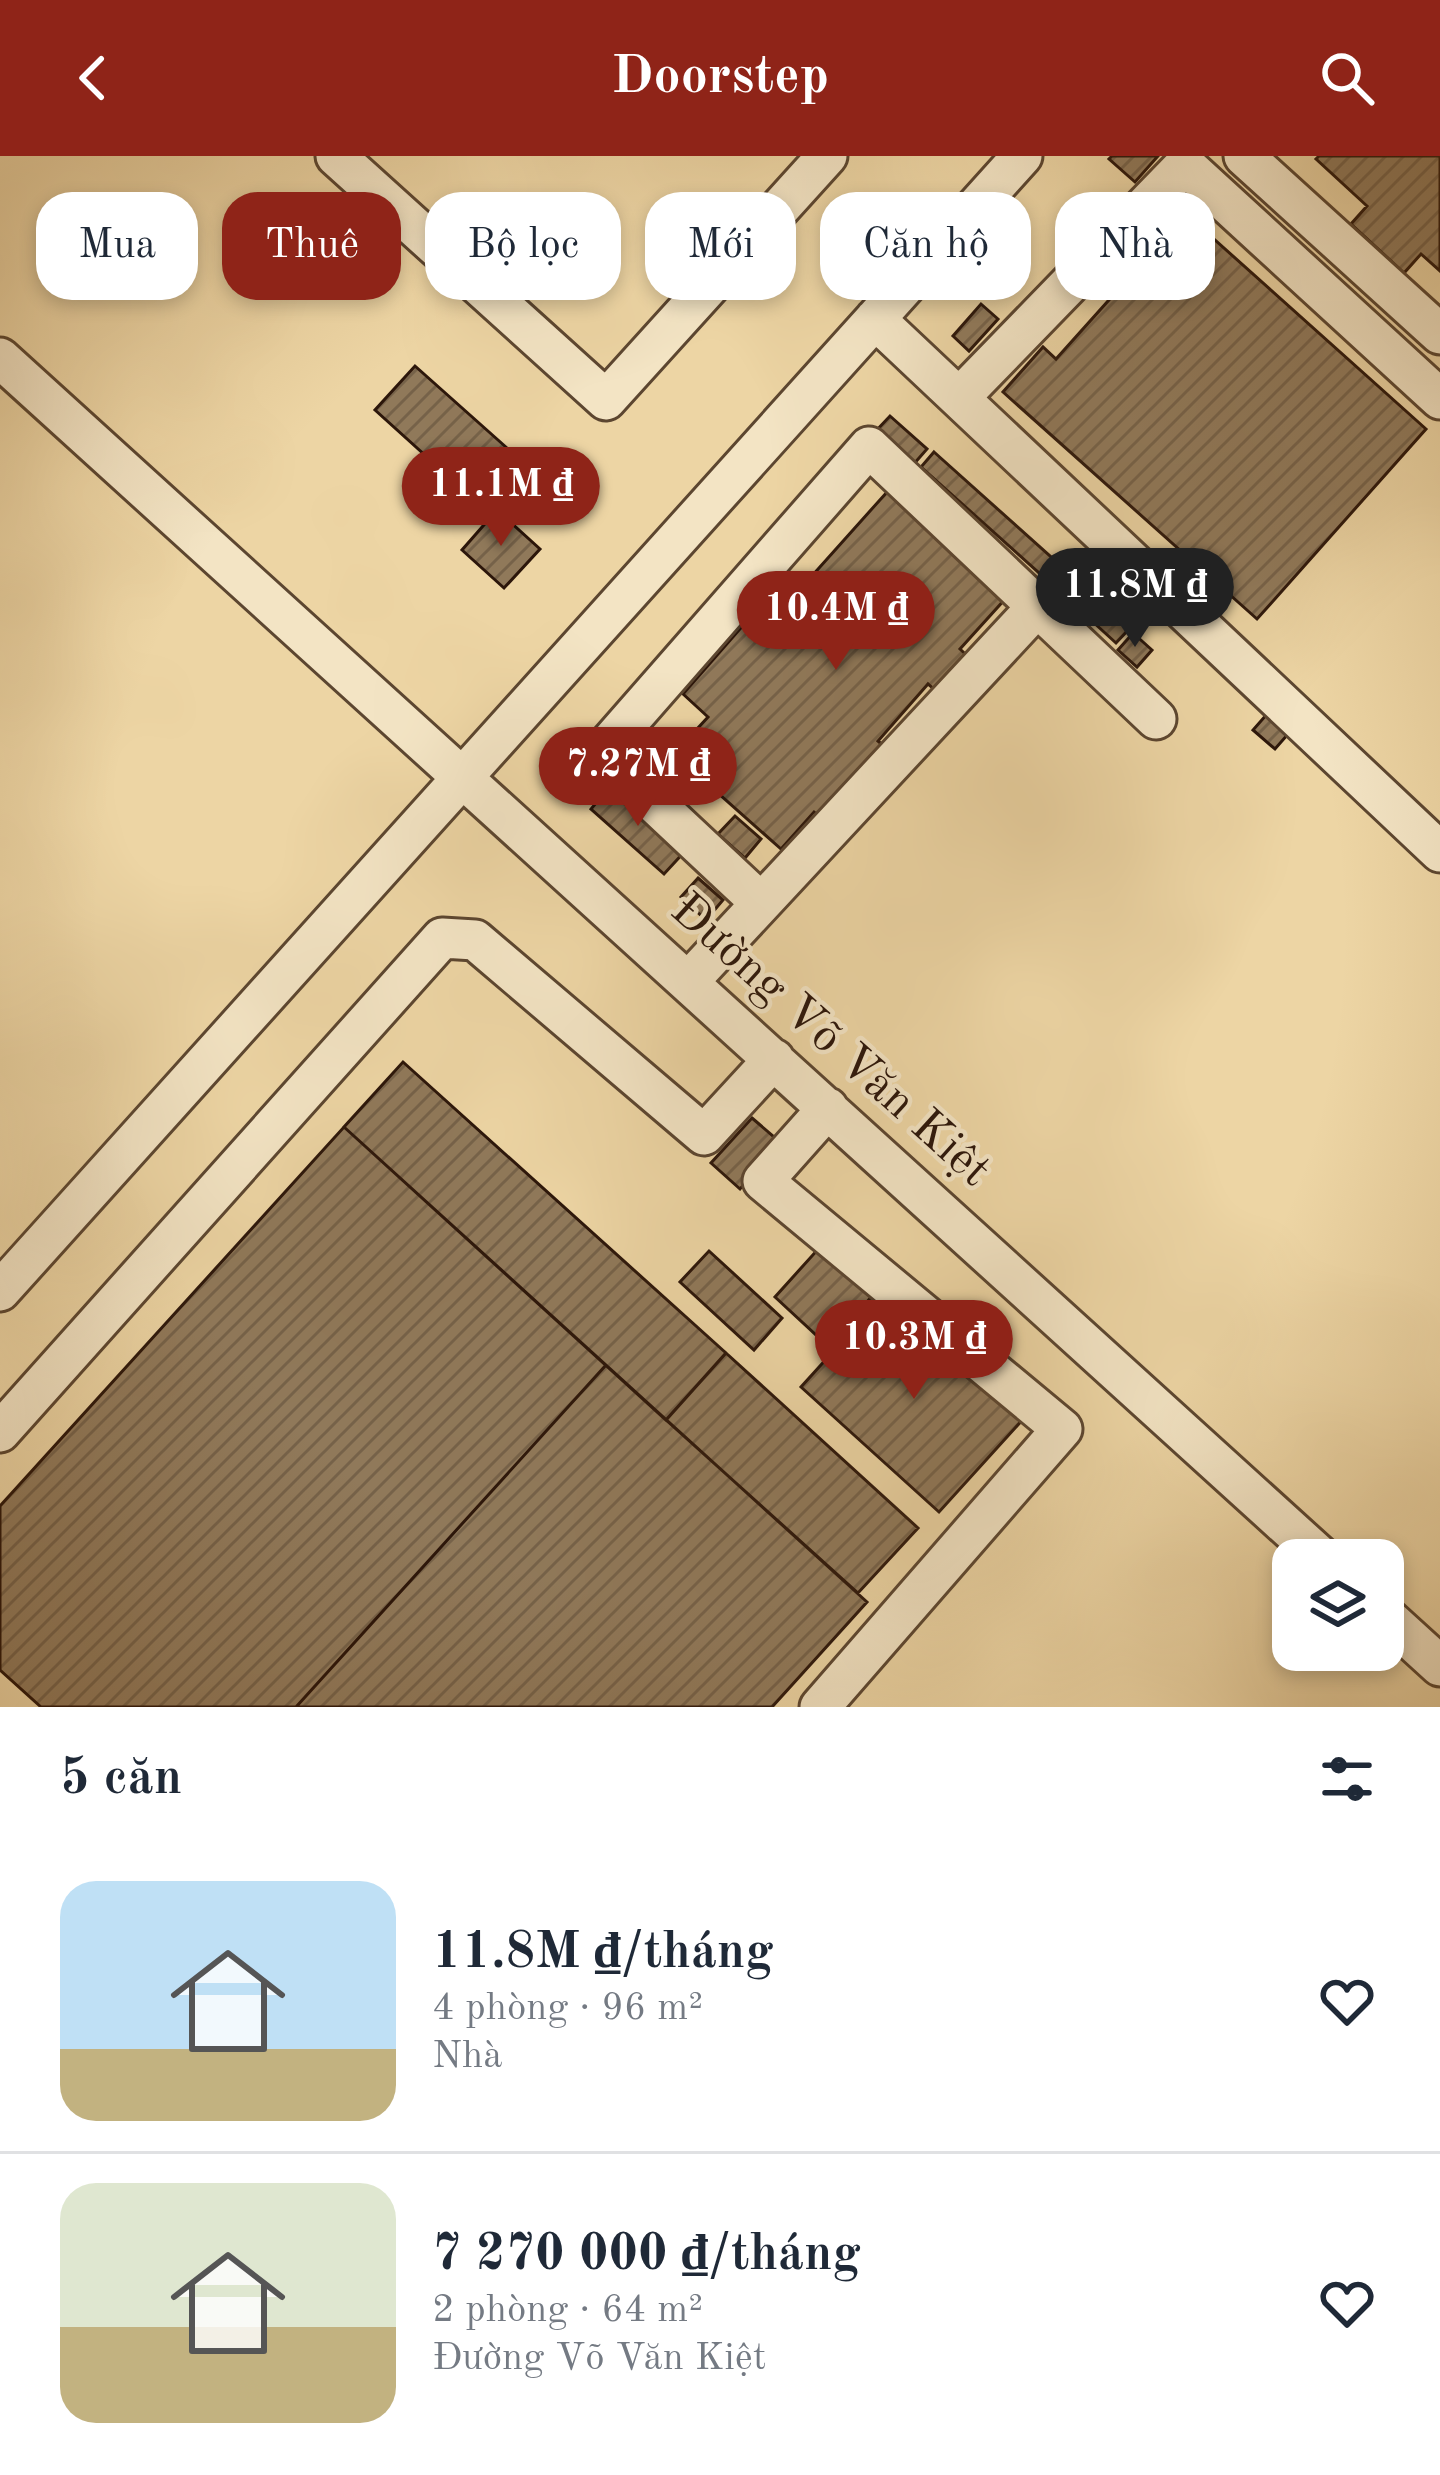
<!DOCTYPE html>
<html lang="vi">
<meta charset="utf-8">
<style>
body{margin:0;font-family:"Old Standard TT",serif;background:#f2f2f3;color:#1f2937;height:100vh;display:flex;flex-direction:column;font-size:45px;white-space:nowrap}
*{box-sizing:border-box;margin:0}
p{font-size:39px;color:#747a83}
.icon{flex:none;width:66px;height:66px;fill:none;stroke:currentColor;stroke-width:2;stroke-linecap:round;stroke-linejoin:round}
.map{position:relative;height:1551px;overflow:hidden}
.details{display:flex;flex-direction:column;background:#fff;flex:1}
.details>*{flex:none}
.guide{position:absolute;left:36px;top:36px;width:1368px;height:108px;display:flex;gap:24px}
.fabs{position:absolute;left:1272px;top:1383px;display:grid;gap:24px}
.fabs a{display:grid;place-items:center;width:132px;height:132px;border-radius:24px;background:#fff;box-shadow:0 6px 18px #0003;font-size:60px}
.price{position:absolute;translate:-50% -102px;padding:0 27px;border-radius:42px;background:#8f2418;color:#fff;font-size:39px;line-height:78px;filter:drop-shadow(0 3px 6px #0008)}
.price::after{content:'';position:absolute;left:50%;top:72px;width:36px;height:27px;margin-left:-18px;background:inherit;clip-path:polygon(0 0,100% 0,50% 100%)}
.price.on{background:#222;color:#fff}
ul{padding:0;list-style:none}
li{display:flex;align-items:center;gap:36px;height:300px;padding:0 60px}
li+li{border-top:3px solid #e0e1e3}
li span{display:grid;place-items:center;flex:none;width:336px;height:240px;border-radius:36px;color:#555}
li>.icon{margin-inline-start:auto}
span .icon{width:144px;height:144px;fill:#fffc;stroke-width:1}
li b{font-size:51px}
h2{display:flex;justify-content:space-between;align-items:center;height:144px;padding:0 60px;font-size:51px}
.pill{padding:0 42px;border-radius:36px;background:#fff;box-shadow:0 6px 18px #0003;font-size:42px;line-height:108px}
.pill.on{background:#8f2418;color:#fff}
header{display:flex;justify-content:space-between;align-items:center;height:156px;padding:0 60px;background:#8f2418;color:#fff;font-size:54px;font-weight:700}
.map>svg:first-child{display:block}
.building{fill:url(#building-hatch);stroke:#2c160a;stroke-width:3}
.lines{fill:none;stroke-linecap:round;stroke-linejoin:round}
.minor-casing{stroke:#5c4630;stroke-width:45}
.minor{stroke:#f3e4c4;stroke-width:39}
.labels{text-anchor:middle;dominant-baseline:central;stroke-width:9;stroke-linejoin:round;paint-order:stroke}
.street-label{font-size:48px;fill:#2c160a;stroke:#f3e4c4}
</style>
<header><svg class="icon" aria-label="back" viewBox="0 0 24 24"><path d="M15 5l-7 7 7 7"/></svg>Doorstep<svg class="icon" aria-label="search" viewBox="0 0 24 24"><circle cx="10" cy="10" r="6"/><path d="M15 15l6 6"/></svg></header>
<div class="map">
<svg width="1440" height="1551" viewBox="0 0 1440 1551">
<defs>
<pattern id="building-hatch" width="6" height="6" patternUnits="userSpaceOnUse" patternTransform="scale(3)"><rect width="6" height="6" fill="#90795a"/><path d="M-1 1l2-2M0 6l6-6M5 7l2-2" fill="none" stroke="#766249"/></pattern>
</defs>
<rect width="100%" height="100%" fill="#edd5a4"/>
<filter id="stains"><feTurbulence type="fractalNoise" baseFrequency=".00167" numOctaves="4"/><feColorMatrix values="0 0 0 0 .2 0 0 0 0 .09 0 0 0 0 .02 0 0 0 .5 -.17"/></filter>
<radialGradient id="worn" r=".72"><stop offset=".6" stop-color="#630" stop-opacity="0"/><stop offset="1" stop-color="#630" stop-opacity=".3"/></radialGradient>
<path class="building" d="M1112 0H1158L1135 26 1109 3Z
M1319 0H1440V115L1421 98 1404 117 1351 68 1367 50 1316 3Z
M1186 58 1426 273 1257 463 1003 236 1043 191 1056 203Z
M981 148 998 163 969 195 953 180Z
M415 210 507 292 467 337 375 254Z
M890 260 927 293 912 310 875 276Z
M934 296 1089 435 1076 450 921 311Z
M887 336 1006 442 960 493 978 510 947 545 928 528 878 585 893 598 829 669 814 656 781 693 674 598 708 561 683 538 746 466 760 478Z
M497 354 540 393 504 432 462 394Z
M1095 439 1131 471 1116 487 1081 455Z
M1133 477 1152 494 1137 511 1118 494Z
M1267 558 1289 577 1275 593 1253 574Z
M612 628 686 694 664 718 591 653Z
M735 660 761 683 745 702 718 678Z
M698 722 723 744 706 764 681 741Z
M403 906 726 1197 666 1264 344 971Z
M752 962 781 987 740 1033 711 1007Z
M344 971 606 1209 296 1551H41L0 1514V1350Z
M820 1091 873 1139 828 1190 775 1141Z
M709 1095 782 1162 754 1194 680 1126Z
M888 1135 1026 1260 939 1356 801 1231Z
M726 1197 918 1372 858 1437 666 1264Z
M606 1209 867 1446 772 1551H296Z"/>
<g class="lines">
<defs>
<path id="minor" d="M336 0 606 244 827 0
M1244 0 1440 178
M875 163 1440 696
M0 202 1324 1404
M959 242 1185 9 1440 243
M761 747 601 597 869 291 1156 563
M689 825 1036 452
M0 1135 1022 0
M0 1276 442 782 475 784 704 979 774 903
M1383 1458 1440 1510
M820 1551 1062 1273 763 1025 828 952"/>
</defs>
<use href="#minor" class="minor-casing"/>
<use href="#minor" class="minor"/>
</g>
<g class="labels">
<g class="street-label">
<text transform="translate(830 885) rotate(42)">Đường Võ Văn Kiệt</text>
</g>
</g>
<rect width="100%" height="100%" filter="url(#stains)"/>
<rect width="100%" height="100%" fill="url(#worn)"/>
</svg>
<div class="fabs">
<a><svg class="icon" aria-label="layers" viewBox="0 0 24 24"><path d="M12 4l9 5-9 5-9-5zM3 14l9 5 9-5"/></svg></a>
</div>
<b class="price" style="left:501px;top:393px">11.1M ₫</b>
<b class="price on" style="left:1135px;top:494px">11.8M ₫</b>
<b class="price" style="left:836px;top:517px">10.4M ₫</b>
<b class="price" style="left:638px;top:673px">7.27M ₫</b>
<b class="price" style="left:914px;top:1246px">10.3M ₫</b>
<div class="guide">
<a class="pill">Mua</a>
<a class="pill on">Thuê</a>
<a class="pill">Bộ lọc</a>
<a class="pill">Mới</a>
<a class="pill">Căn hộ</a>
<a class="pill">Nhà</a>
</div>
</div>
<section class="details">
<h2>5 căn<svg class="icon" aria-label="filters" viewBox="0 0 24 24"><path d="M4 7h16M4 17h16"/><circle cx="9" cy="7" r="2"/><circle cx="15" cy="17" r="2"/></svg></h2>
<ul>
<li><span style="background:linear-gradient(#bfe0f5 70%,#c2b280 0)"><svg class="icon" aria-label="home" viewBox="0 0 24 24"><path d="M3 11l9-7 9 7M6 9v11h12V9"/></svg></span><div><b>11.8M ₫/tháng</b><p>4 phòng · 96 m²</p><p>Nhà</p></div><svg class="icon" aria-label="heart" viewBox="0 0 24 24"><path d="M12 20l-8-8c-3-5 5-10 8-4 3-6 11-1 8 4z"/></svg></li>
<li><span style="background:linear-gradient(#dfe7d0 60%,#c2b280 0)"><svg class="icon" aria-label="home" viewBox="0 0 24 24"><path d="M3 11l9-7 9 7M6 9v11h12V9"/></svg></span><div><b>7 270 000 ₫/tháng</b><p>2 phòng · 64 m²</p><p>Đường Võ Văn Kiệt</p></div><svg class="icon" aria-label="heart" viewBox="0 0 24 24"><path d="M12 20l-8-8c-3-5 5-10 8-4 3-6 11-1 8 4z"/></svg></li>
</ul>
</section>
